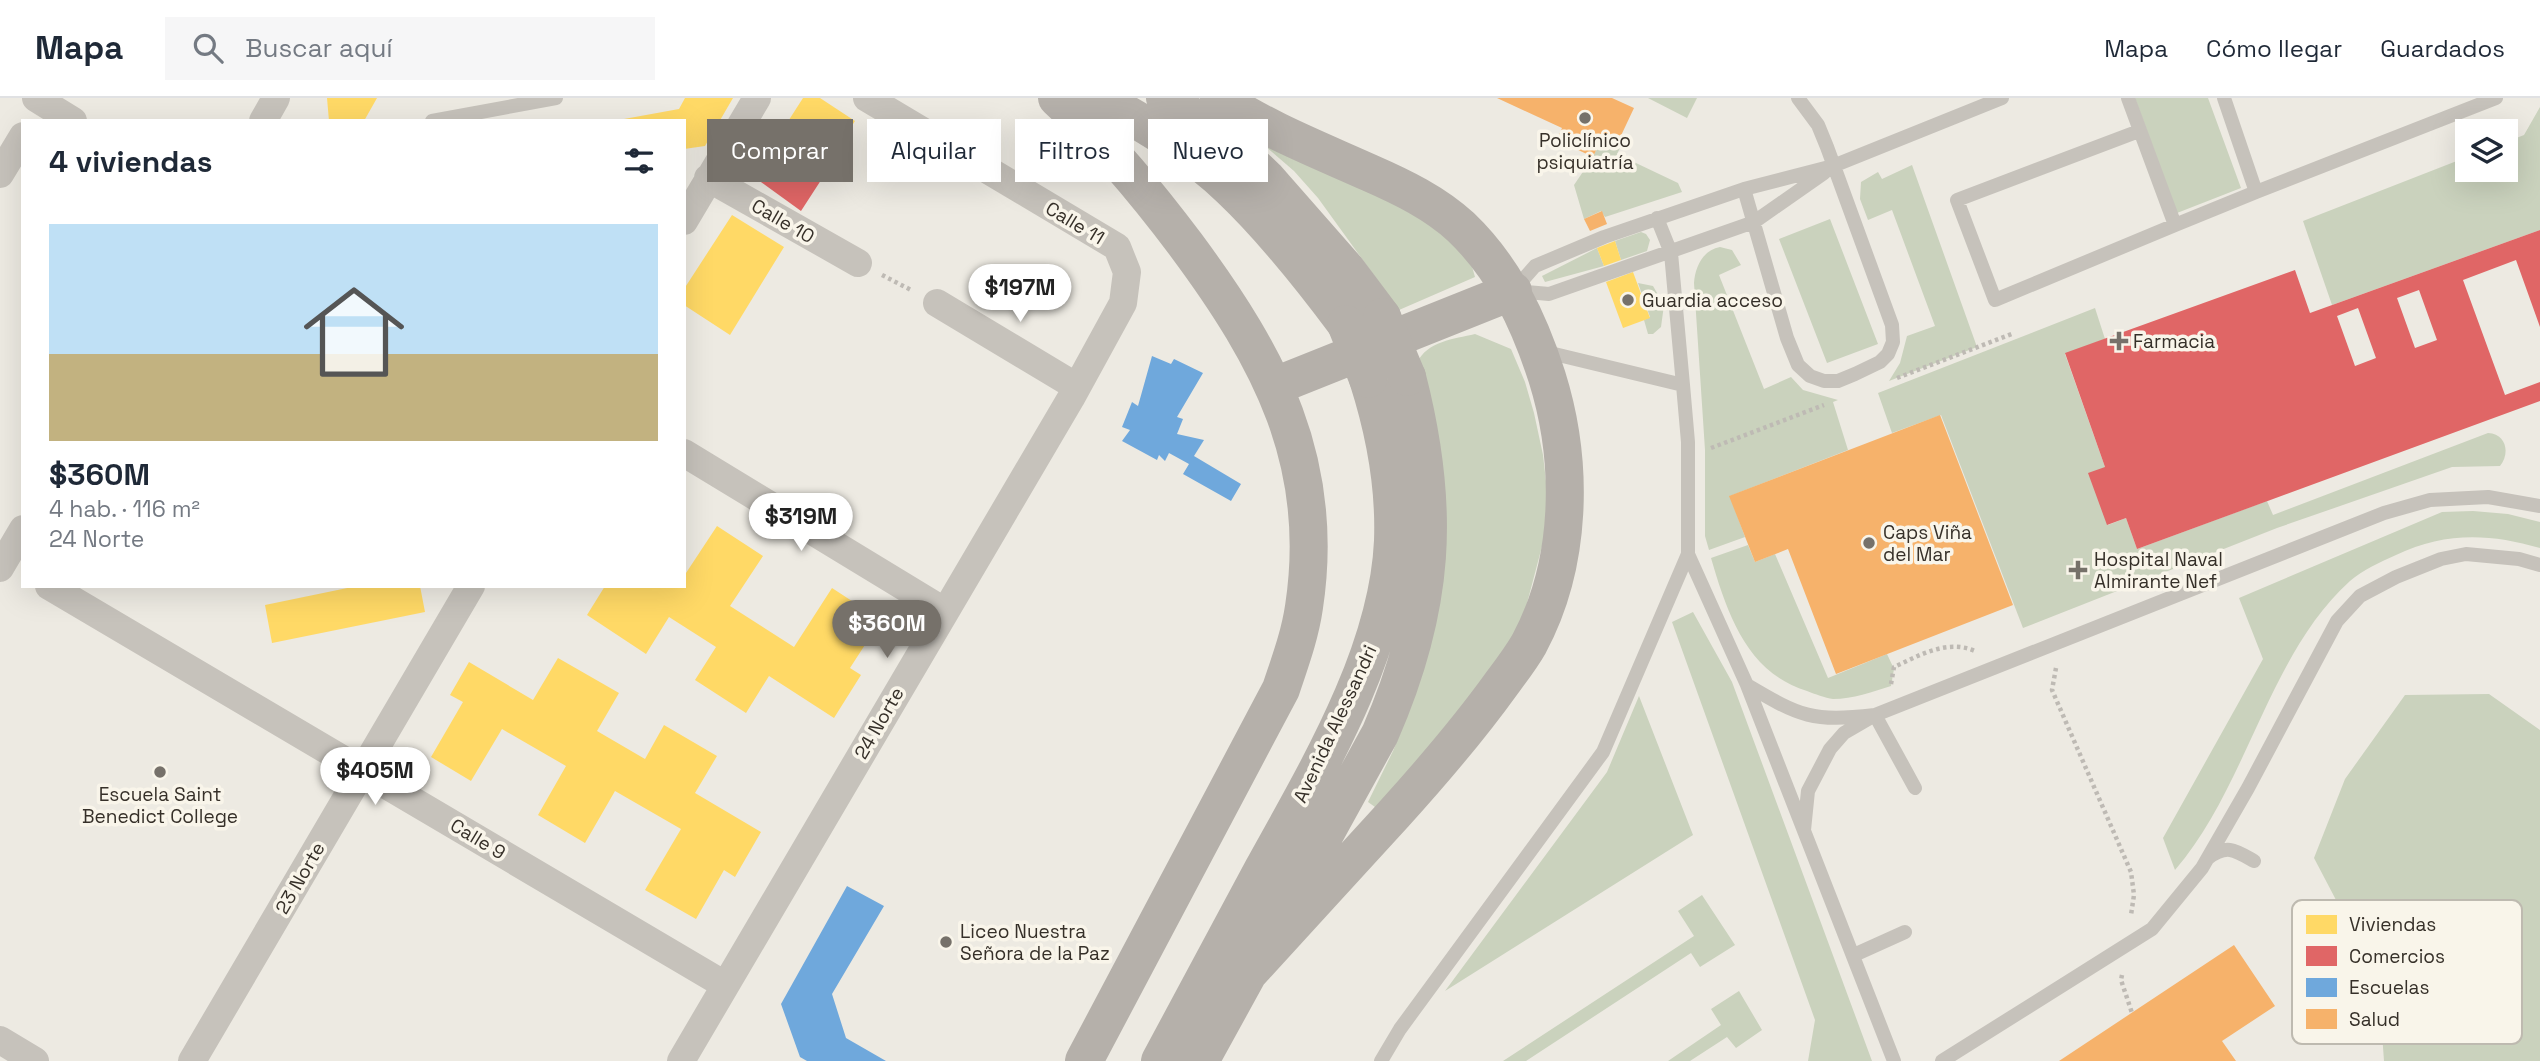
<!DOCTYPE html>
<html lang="es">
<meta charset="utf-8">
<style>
body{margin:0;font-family:"Space Grotesk",sans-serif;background:#f6f6f7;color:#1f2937;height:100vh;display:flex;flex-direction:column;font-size:26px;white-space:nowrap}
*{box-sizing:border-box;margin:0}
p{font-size:23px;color:#747a83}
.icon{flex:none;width:38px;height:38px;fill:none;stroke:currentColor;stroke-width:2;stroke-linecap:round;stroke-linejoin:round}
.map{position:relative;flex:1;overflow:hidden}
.sheet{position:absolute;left:21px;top:21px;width:665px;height:469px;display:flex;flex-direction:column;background:#fff;border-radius:0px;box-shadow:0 7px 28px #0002}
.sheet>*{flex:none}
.top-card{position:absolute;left:707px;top:21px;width:665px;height:63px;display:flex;gap:14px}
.fabs{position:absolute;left:2455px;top:21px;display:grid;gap:14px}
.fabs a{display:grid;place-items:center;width:63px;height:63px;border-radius:0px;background:#fff;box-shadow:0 7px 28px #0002;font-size:35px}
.price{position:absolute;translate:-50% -60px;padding:0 16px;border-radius:24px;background:#fff;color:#222;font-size:23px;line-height:46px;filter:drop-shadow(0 2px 4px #0008)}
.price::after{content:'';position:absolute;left:50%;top:42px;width:21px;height:16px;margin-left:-10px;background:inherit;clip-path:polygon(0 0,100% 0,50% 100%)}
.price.current{background:#76716a;color:#fff}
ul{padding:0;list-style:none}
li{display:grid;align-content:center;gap:14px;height:371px;padding:0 28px}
li span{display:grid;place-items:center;height:217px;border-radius:0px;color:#555}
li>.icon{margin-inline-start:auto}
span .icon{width:126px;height:126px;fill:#fffc;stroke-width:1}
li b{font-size:30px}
h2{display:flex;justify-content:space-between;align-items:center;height:84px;padding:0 28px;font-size:30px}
.pill{padding:0 24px;border-radius:0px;background:#fff;box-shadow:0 7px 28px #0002;font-size:24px;line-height:63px}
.pill.current{background:#76716a;color:#fff}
header{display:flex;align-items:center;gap:42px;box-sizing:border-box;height:98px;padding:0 35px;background:#fff;border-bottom:2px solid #e0e1e3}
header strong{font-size:33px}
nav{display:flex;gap:38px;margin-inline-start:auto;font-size:24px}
.search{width:490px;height:63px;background:#f6f6f7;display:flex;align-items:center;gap:18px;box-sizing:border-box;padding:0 24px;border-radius:0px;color:#747a83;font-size:26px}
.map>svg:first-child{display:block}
.green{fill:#cad2bd}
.homes{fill:#ffd966}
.shops{fill:#e06666;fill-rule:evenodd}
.schools{fill:#6fa8dc}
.health{fill:#f6b26b}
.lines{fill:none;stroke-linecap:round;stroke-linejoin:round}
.path{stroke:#bebab4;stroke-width:4.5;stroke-dasharray:3.5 3.5;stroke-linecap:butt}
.service{stroke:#c6c2bb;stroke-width:14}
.minor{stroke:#c6c2bb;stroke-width:28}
.primary{stroke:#b5b0aa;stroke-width:38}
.primary-bridge{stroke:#b5b0aa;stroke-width:38}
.poi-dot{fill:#76716a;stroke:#f9f5ea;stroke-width:2.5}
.labels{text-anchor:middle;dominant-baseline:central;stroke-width:7;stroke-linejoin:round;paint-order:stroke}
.poi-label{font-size:19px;fill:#363029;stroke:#f9f5ea;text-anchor:start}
.street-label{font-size:19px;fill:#363029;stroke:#f9f5ea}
.key{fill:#f9f5ea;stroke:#bebab0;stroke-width:2}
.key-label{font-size:19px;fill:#363029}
</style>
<header>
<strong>Mapa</strong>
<div class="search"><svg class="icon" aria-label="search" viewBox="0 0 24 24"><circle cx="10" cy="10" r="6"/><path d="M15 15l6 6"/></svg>Buscar aquí</div>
<nav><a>Mapa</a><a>Cómo llegar</a><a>Guardados</a></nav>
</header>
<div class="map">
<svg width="2540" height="963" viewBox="0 0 2540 963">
<rect width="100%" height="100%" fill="#edeae2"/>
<path class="green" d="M1648 0H1697L1687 20Z
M2135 0H2208L2241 90 2177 115Z
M2540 9V132L2332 207 2303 123 2467 59 2468 72H2506V44L2524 37Z
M1603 37 1622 46 1617 56 1678 85 1682 94 1605 119 1601 113 1584 121 1574 87 1593 59Z
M1256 40 1414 110 1469 158 1475 179 1399 212 1318 100 1294 73Z
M1912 67 1977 249 1889 283 1900 265 1907 238 1935 228 1892 112 1868 122 1860 101 1861 84 1878 74 1882 81Z
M1830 121 1878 246 1827 265 1779 141Z
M1641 134 1646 136 1650 142 1647 153 1621 162 1615 143Z
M1720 149 1732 152 1741 167 1719 177 1764 291 1791 279 1803 292 1838 302 1833 304 1848 352 1730 398 1745 439 1709 452 1705 438V352L1694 185C1695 169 1703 152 1720 149Z
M1597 150 1604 168 1545 184 1542 178Z
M1638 185 1653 188 1664 207 1661 229 1653 236H1648L1644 222 1650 219Z
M2095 210 2105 241 2065 256 2105 369 2108 427 2126 420 2137 451 2267 403 2273 417 2488 335C2507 336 2510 356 2500 368L2452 369 2277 430 2023 530 1941 317 1892 335 1878 295Z
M1475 236 1511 251 1525 284 1534 315 1543 357 1550 418 1526 509 1512 542 1382 714 1368 704 1393 653 1410 611 1417 265C1427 243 1454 241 1475 236Z
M2473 413 2508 416 2540 424V450C2489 435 2444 434 2396 457 2380 464 2363 472 2350 483 2268 557 2248 687 2175 772L2163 740 2263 561 2239 500 2442 414Z
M1748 447 1755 464 1775 456 1828 580 1887 556 1894 571 1891 588C1872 594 1853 601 1833 601 1825 600 1815 596 1807 593 1747 575 1727 515 1711 460Z
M1693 514 1732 584 1872 963H1808L1815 922 1672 524Z
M2489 596 2540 632V963H2384L2381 921 2357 842 2314 760 2345 681 2405 597Z
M1639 598 1693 737 1445 893 1607 674Z
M1702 797 1735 847 1700 869 1691 855 1526 963H1503L1694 838 1678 813Z
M1739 893 1762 932 1736 950 1727 939 1690 963H1668L1721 927 1711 911Z"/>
<path class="homes" d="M327 0H377L364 23H329Z
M685 0H733L705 48 684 51V23H613L679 11Z
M803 0H820L855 23 826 69 778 39Z
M732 117 784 149 730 237 684 207V191Z
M1615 143 1621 162 1604 168 1597 150Z
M1633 174 1650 220 1623 230 1606 184Z
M717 428 763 458 730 508 794 549 832 490 881 522 850 570 861 577 834 620 769 578 746 615 695 582 716 549 669 519 646 556 587 517 605 488H684V474L686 475Z
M357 488H420L425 514 272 545 265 507Z
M558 560 619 595 597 633 645 661 664 627 717 658 695 695 761 734 735 779 724 772 696 821 645 792 681 731 615 693 585 745 538 717 566 668 502 631 471 683 431 659 463 604 450 597 469 564 533 602Z"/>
<path class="shops" d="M776 43 825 76 801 113 754 79Z
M2540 132V229L2516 162 2463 182 2505 297 2540 284V303L2137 451 2126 420 2107 427 2088 375 2105 369 2065 255 2295 172 2310 215ZM2419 192 2437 242 2415 250 2397 200ZM2358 210 2376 260 2355 268 2337 218Z"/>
<path class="schools" d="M1152 258 1171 266 1174 261 1203 275 1177 319 1183 321 1177 336 1204 342 1194 358 1241 386 1231 403 1183 376 1189 366 1169 355 1165 363 1159 357 1157 362 1122 343 1130 332 1122 329 1132 304 1138 308Z
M847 788 884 808 832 896 846 940 886 963H807L800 959 781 906Z"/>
<path class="health" d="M1497 0H1612L1634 10 1618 44 1603 37 1593 59 1557 42 1562 30Z
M1602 113 1607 126 1590 133 1584 121Z
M1940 317 2013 507 1836 576 1788 451 1755 464 1729 398Z
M2234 847 2275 908 2222 943 2236 963H2059Z"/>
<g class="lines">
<path class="path" d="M882 177 911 192
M1897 280 2014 235
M1711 350 1824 307
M2056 570 2052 592 2131 774 2134 797 2131 817
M1891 586 1894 569C1920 557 1947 541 1975 553
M2122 877 2121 882 2132 915"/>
<path class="service" d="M2128 0 2175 127 2256 94 2224 0
M432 23 556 0
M2139 33 1957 102 1995 202 2175 127
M1744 91 1787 240 1798 267 1810 278 1824 283H1838L1855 276 1880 264 1888 256 1893 244 1892 227 1827 49 1818 27 1798 0
M2256 94 2496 0
M1657 120 1671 155 1683 287 1688 344V456L1747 587 1894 963
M1513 193 1535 168 1604 139 1744 91 1833 68 2002 0
M1515 193 1549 196 1754 124 1824 75
M1542 253 1683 287
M1747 587C1801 619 1812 624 1875 617L2384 415 2430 402 2488 399 2540 408
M1804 732 1808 693 1830 651 1844 635 1875 617 1915 690
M2208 760C2227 746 2235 752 2254 763
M1854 857 1905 834
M1381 963 1400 931 1603 654 1688 456
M1942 963 2152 831 2202 770 2248 690 2337 523 2360 498 2396 479 2441 461 2466 456 2519 461 2540 467"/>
<path class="minor" d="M36 0 73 23
M263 23 276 0
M0 76 23 38
M708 80 858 165
M684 123 757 0
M937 205 1077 289
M684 355 944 513
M0 470 23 431
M49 488 725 887
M0 942 35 963
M192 963 471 488
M681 963 1071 300 1123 205 1127 174 1117 149 867 0"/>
<path class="primary" d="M1057 0C1105 44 1147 95 1186 147 1270 260 1326 365 1304 509 1300 537 1290 564 1281 591L1084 963
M1098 0C1144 25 1193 54 1231 91 1274 132 1311 179 1346 226
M1165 0 1224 40 1267 81 1346 171 1382 219
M1219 0C1265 31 1319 52 1370 75 1402 89 1435 105 1461 129 1504 170 1529 223 1547 279 1574 365 1572 466 1529 546 1521 560 1511 573 1502 585 1469 631 1432 674 1394 716 1344 771 1294 825 1244 880
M1275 288 1513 193
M1160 963C1195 899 1228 835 1263 771 1317 673 1388 556 1393 443 1395 387 1385 334 1368 281
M1200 963 1380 636C1435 510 1441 411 1407 279"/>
<path class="primary-bridge" d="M1382 219 1407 279
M1346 226 1368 281"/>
</g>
<g class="poi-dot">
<circle cx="1585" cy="20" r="7"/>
<circle cx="1628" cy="202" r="7"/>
<path d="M2115.5 232.5h7v7h7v7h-7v7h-7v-7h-7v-7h7z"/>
<circle cx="1869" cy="445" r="7"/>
<path d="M2074.5 461.5h7v7h7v7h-7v7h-7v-7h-7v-7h7z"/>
<circle cx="160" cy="674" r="7"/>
<circle cx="946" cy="844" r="7"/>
</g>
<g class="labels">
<g class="poi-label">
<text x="1585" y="42" text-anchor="middle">Policlínico<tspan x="1585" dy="22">psiquiatría</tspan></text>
<text x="1642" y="202">Guardia acceso</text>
<text x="2133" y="243">Farmacia</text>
<text x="1883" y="434">Caps Viña<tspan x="1883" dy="22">del Mar</tspan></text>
<text x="2094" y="461">Hospital Naval<tspan x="2094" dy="22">Almirante Nef</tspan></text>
<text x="160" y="696" text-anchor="middle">Escuela Saint<tspan x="160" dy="22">Benedict College</tspan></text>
<text x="960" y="833">Liceo Nuestra<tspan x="960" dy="22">Señora de la Paz</tspan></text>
</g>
<g class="street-label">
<text transform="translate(783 123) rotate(30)">Calle 10</text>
<text transform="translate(1075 125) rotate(31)">Calle 11</text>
<text transform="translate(879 625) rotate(-60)">24 Norte</text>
<text transform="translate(1335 626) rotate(-65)">Avenida Alessandri</text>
<text transform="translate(478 741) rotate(31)">Calle 9</text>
<text transform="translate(300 780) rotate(-60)">23 Norte</text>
</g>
</g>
<rect x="2292" y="802" width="230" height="144" rx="10" class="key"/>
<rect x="2306" y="817" width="31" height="19" fill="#ffd966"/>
<rect x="2306" y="848" width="31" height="20" fill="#e06666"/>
<rect x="2306" y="880" width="31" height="19" fill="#6fa8dc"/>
<rect x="2306" y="911" width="31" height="20" fill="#f6b26b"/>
<g class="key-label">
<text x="2349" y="833">Viviendas</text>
<text x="2349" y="865">Comercios</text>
<text x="2349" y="896">Escuelas</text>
<text x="2349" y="928">Salud</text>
</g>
</svg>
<div class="fabs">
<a><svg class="icon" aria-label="layers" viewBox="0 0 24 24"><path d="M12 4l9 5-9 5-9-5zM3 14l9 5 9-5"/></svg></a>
</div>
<b class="price" style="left:1020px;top:226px">$197M</b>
<b class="price" style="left:801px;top:455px">$319M</b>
<b class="price current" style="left:887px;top:562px">$360M</b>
<b class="price" style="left:375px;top:709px">$405M</b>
<div class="top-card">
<a class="pill current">Comprar</a>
<a class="pill">Alquilar</a>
<a class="pill">Filtros</a>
<a class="pill">Nuevo</a>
</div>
<section class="sheet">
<h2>4 viviendas<svg class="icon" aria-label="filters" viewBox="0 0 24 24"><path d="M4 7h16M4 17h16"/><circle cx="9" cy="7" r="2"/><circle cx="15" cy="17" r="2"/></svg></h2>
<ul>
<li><span style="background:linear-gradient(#bfe0f5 60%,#c2b280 0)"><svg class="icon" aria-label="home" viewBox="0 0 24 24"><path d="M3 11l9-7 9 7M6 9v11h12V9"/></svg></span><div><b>$360M</b><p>4 hab. · 116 m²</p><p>24 Norte</p></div></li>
</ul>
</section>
</div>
